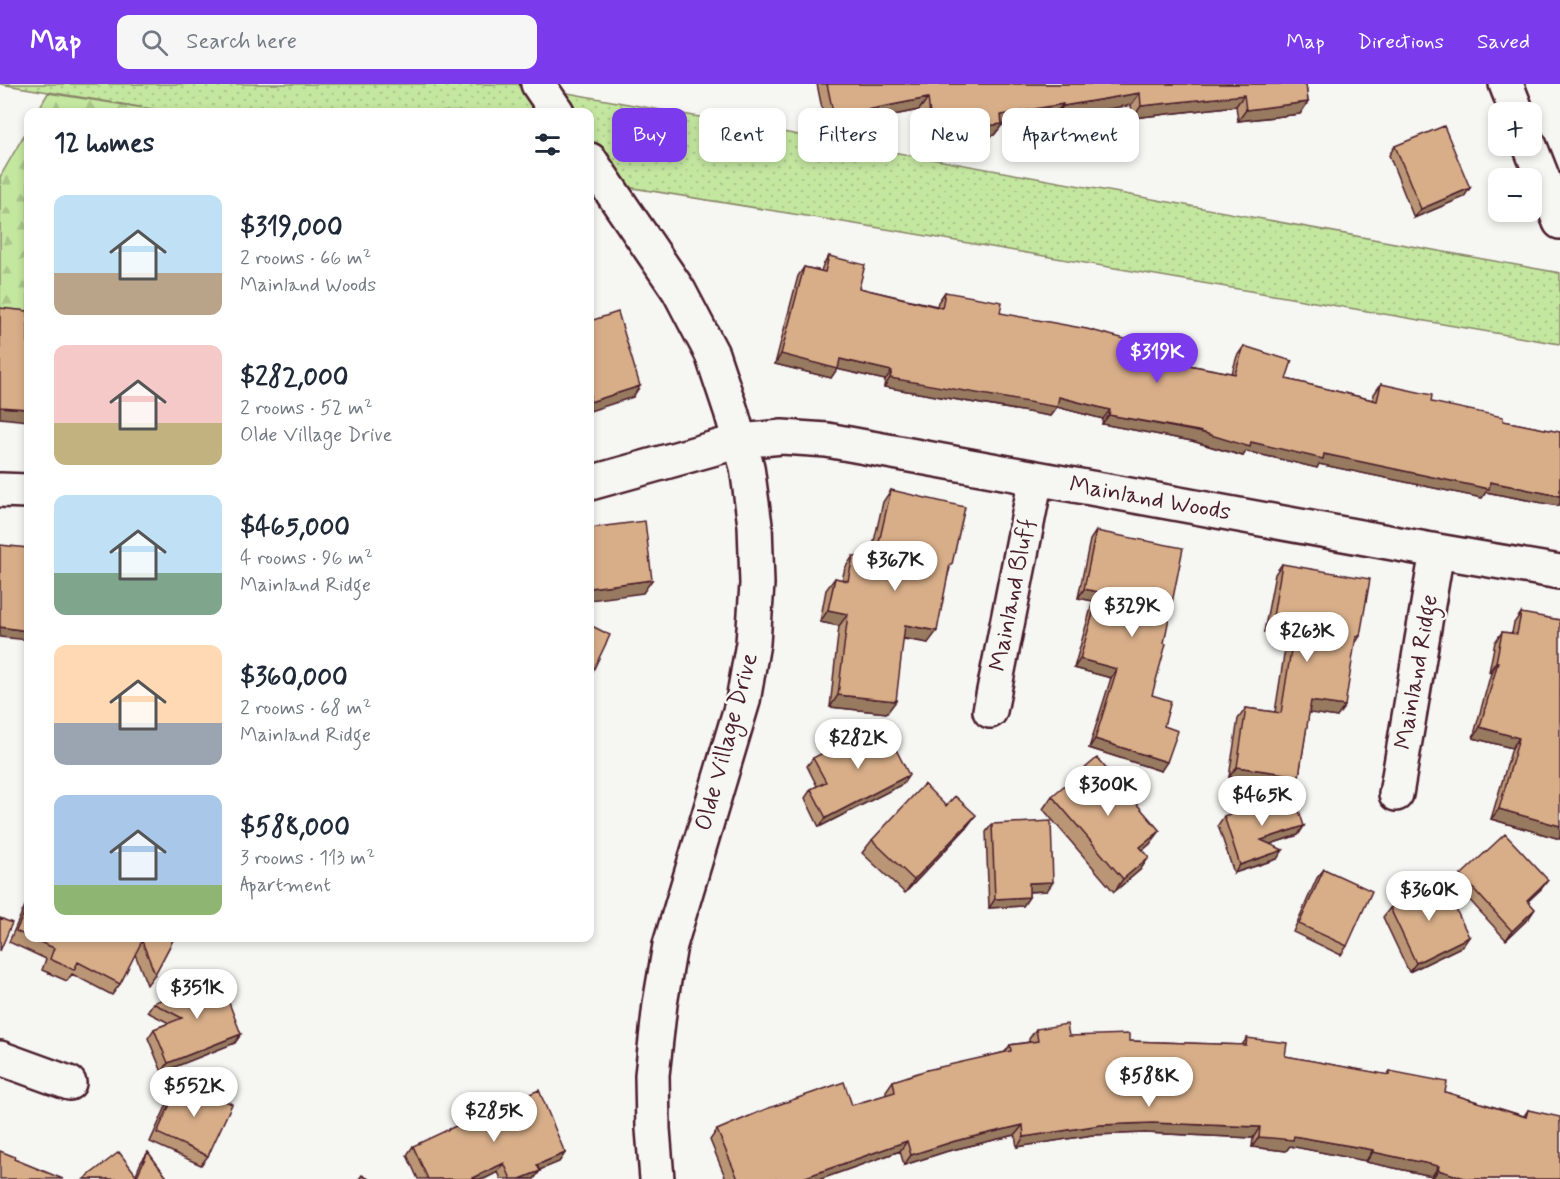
<!DOCTYPE html>
<meta charset="utf-8">
<style>
body{margin:0;font-family:Mynerve,sans-serif;background:#f6f6f7;color:#1f2937;height:100vh;display:flex;flex-direction:column;font-size:22px;white-space:nowrap}
*{box-sizing:border-box;margin:0}
p{font-size:20px;color:#747a83}
.icon{flex:none;width:33px;height:33px;fill:none;stroke:currentColor;stroke-width:2;stroke-linecap:round;stroke-linejoin:round}
.map{position:relative;flex:1;overflow:hidden}
.details{position:absolute;left:24px;top:24px;width:570px;height:834px;display:flex;flex-direction:column;background:#fff;border-radius:12px;box-shadow:0 3px 9px #0003}
.details>*{flex:none}
.top-card{position:absolute;left:612px;top:24px;width:570px;height:54px;display:flex;gap:12px}
.controls{position:absolute;left:1488px;top:18px;display:grid;gap:12px}
.controls a{display:grid;place-items:center;width:54px;height:54px;border-radius:12px;background:#fff;box-shadow:0 3px 9px #0003;font-size:30px}
.price{position:absolute;translate:-50% -51px;padding:0 14px;border-radius:21px;background:#fff;color:#222;font-size:20px;line-height:39px;filter:drop-shadow(0 2px 3px #0008)}
.price::after{content:'';position:absolute;left:50%;top:36px;width:18px;height:14px;margin-left:-9px;background:inherit;clip-path:polygon(0 0,100% 0,50% 100%)}
.price.on{background:#7c3aed;color:#fff}
ul{padding:0;list-style:none}
li{display:flex;align-items:center;gap:18px;height:150px;padding:0 30px}
li span{display:grid;place-items:center;flex:none;width:168px;height:120px;border-radius:12px;color:#555}
li>.icon{margin-inline-start:auto}
span .icon{width:72px;height:72px;fill:#fffc;stroke-width:1}
li b{font-size:26px}
h2{display:flex;justify-content:space-between;align-items:center;height:72px;padding:0 30px;font-size:26px}
.pill{padding:0 21px;border-radius:12px;background:#fff;box-shadow:0 3px 9px #0003;font-size:21px;line-height:54px}
.pill.on{background:#7c3aed;color:#fff}
header{display:flex;align-items:center;gap:36px;box-sizing:border-box;height:84px;padding:0 30px;background:#7c3aed;color:#fff}
header strong{font-size:28px}
nav{display:flex;gap:33px;margin-inline-start:auto;font-size:21px}
.search{width:420px;height:54px;background:#f6f6f7;display:flex;align-items:center;gap:15px;box-sizing:border-box;padding:0 21px;border-radius:12px;color:#747a83;font-size:22px}
.map>svg:first-child{display:block}
.grass{fill:url(#grass-dots);stroke:#878366;stroke-width:1.5}
.forest{fill:url(#forest-firs);stroke:#878366;stroke-width:1.5}
.lines{fill:none;stroke-linecap:round;stroke-linejoin:round}
.minor-casing{stroke:#4a1f2b;stroke-width:38}
.minor{stroke:#f6f6f2;stroke-width:33}
.wall{fill:#ba9676;stroke:#4a1f2b;stroke-width:1.5}
.shaded-wall{fill:#977a60;stroke:#4a1f2b;stroke-width:1.5}
.building{fill:#d8ae89;stroke:#4a1f2b;stroke-width:1.5}
.labels{text-anchor:middle;dominant-baseline:central;stroke-width:5;stroke-linejoin:round;paint-order:stroke}
.street-label{font-size:24px;fill:#4a1f2b;stroke:#f6f6f2}
</style>
<header>
<strong>Map</strong>
<div class="search"><svg class="icon" aria-label="search" viewBox="0 0 24 24"><circle cx="10" cy="10" r="6"/><path d="M15 15l6 6"/></svg>Search here</div>
<nav><a>Map</a><a>Directions</a><a>Saved</a></nav>
</header>
<div class="map">
<svg width="1560" height="1095" viewBox="0 0 1560 1095">
<defs>
<pattern id="grass-dots" width="8" height="8" patternUnits="userSpaceOnUse" patternTransform="scale(1.5)"><rect width="8" height="8" fill="#c4e7a0"/><path d="M2 2h.1M6 6h.1" fill="none" stroke="#aac68a" stroke-width="1.8" stroke-linecap="round"/></pattern>
<pattern id="forest-firs" width="22" height="20" patternUnits="userSpaceOnUse" patternTransform="scale(1.5)"><rect width="22" height="20" fill="#c4e7a0"/><path d="M5 1l3.5 6h-7zM16 11l3.5 6h-7z" fill="#aac68a"/></pattern>
</defs>
<rect width="100%" height="100%" fill="#f6f6f2"/>
<filter id="ink" filterUnits="userSpaceOnUse"><feTurbulence type="fractalNoise" baseFrequency=".0167" numOctaves="2"/><feDisplacementMap in="SourceGraphic" scale="12" xChannelSelector="R" yChannelSelector="G"/><feConvolveMatrix kernelMatrix="1 2 1 2 8 2 1 2 1" color-interpolation-filters="sRGB"/></filter>
<g filter="url(#ink)">
<path class="grass" d="M0 0H518L1560 189V260L892 146 590 97V28H170Z"/>
<path class="forest" d="M48 9 170 28H37Z
M28 44V243L0 240V93Z"/>
<g class="lines">
<defs>
<path id="minor" d="M538 0 557 28
M1506 0 1517 28
M1530 62 1560 138
M590 76 679 207 712 270 731 327 747 383 755 441 757 500 753 559 743 617 670 861 660 920 652 991 653 1045 657 1095
M590 399 740 357 782 353 827 356 1437 467 1560 488
M0 406 28 407
M990 627 1036 394
M1396 710 1437 467
M0 974 69 999"/>
</defs>
<use href="#minor" class="minor-casing"/>
<use href="#minor" class="minor"/>
</g>
<path class="wall" d="M817 0H1306L1308 18 1300 30 1238 37 1236 22 1133 34 1131 21 1055 34 1054 31 1002 41 994 51 924 61 919 26 868 36 862 57 830 64Z
M1395 62 1464 113 1414 134 1389 71Z
M829 172 859 204 937 222 938 218 945 208 1000 229 1145 273 1232 289 1237 272 1244 262 1286 295 1373 316 1374 310 1381 300 1431 318 1503 337 1560 348V419L1558 422 1486 408 1482 414 1319 380 1317 384 1246 367 1243 372 1192 357 1102 340 1103 335 1057 323 1050 332 884 303 885 296 837 285 831 294 775 280 798 192 804 183 821 187 823 181Z
M891 406 950 484 928 559 903 555 887 629 830 623 839 542 820 538 826 506 835 494 842 496 845 484 853 472 870 475 883 418Z
M1096 447 1152 611 1164 642 1161 687 1089 664 1111 594 1074 584 1093 517 1078 514 1090 456Z
M1282 480 1354 561 1337 633 1309 628 1299 692 1292 702 1229 693 1238 635 1246 624 1275 628 1287 552 1264 548 1275 490Z
M1521 529 1560 755 1491 735 1512 664 1473 654 1491 589 1489 588 1495 558 1502 548 1512 549 1514 539Z
M813 674 903 700 819 743 805 714 811 705 817 702 807 682Z
M1052 712 1150 760 1143 766 1149 773 1140 786 1114 808 1043 725Z
M946 722 966 744 905 809 862 769 872 756Z
M1224 732 1304 742 1298 751 1270 760 1277 775 1234 789 1218 741Z
M992 740 1047 807 1029 808V813L1023 822 989 824 986 748Z
M1324 785 1347 862 1341 871 1293 848 1317 794Z
M1461 791 1548 796 1541 805 1528 817 1529 834 1506 856 1455 800Z
M28 815V854H174L155 890 147 901 135 870 120 900 112 911 72 890 67 897 42 886 46 875 9 858Z
M1390 824 1463 862 1409 888 1383 833Z
M153 919 241 950 235 959 162 988 148 954 154 945 169 939 147 928Z
M1036 945 1069 952 1129 957 1242 961 1247 954 1285 972 1387 991 1390 987 1445 1008 1524 1032 1528 1026 1560 1095H1431L1432 1092 1366 1078V1077L1290 1062 1286 1067 1252 1063 1253 1054 1145 1049 1092 1051 1017 1063 1015 1051 948 1067 904 1081 900 1067 821 1095H726L710 1056 717 1046 852 1021 886 1011V1007L893 997 1005 968 1010 961 1029 958V955Z
M181 996 208 1072 201 1081 150 1058 174 1005Z
M413 1062 565 1069 559 1078 539 1086 534 1095H501L498 1088 484 1095H418L407 1071Z
M148 1068 168 1095H84L136 1090 141 1078Z"/>
<path class="shaded-wall" d="M1140 9 1131 21 1055 34 1063 22Z
M1244 11 1236 22 1133 34 1141 22Z
M928 14 919 26 858 38 866 26Z
M1308 18 1300 30 1238 37 1246 26Z
M1063 20 1054 31 1002 41 994 51 924 61 932 49 1001 31Z
M870 46 862 57 830 64 838 52Z
M1470 104 1464 113 1414 134 1421 125Z
M781 270 840 275 892 287 885 296 837 285 831 294 775 280Z
M890 294 1059 313 1110 326 1103 335 1057 323 1050 332 884 303Z
M640 302 633 313 590 327V318Z
M0 323 28 325V337L0 334Z
M1109 331 1251 358 1490 398 1560 412V419L1558 422 1486 408 1482 414 1319 380 1317 384 1246 367 1243 372 1192 357 1102 340Z
M652 496 643 509 590 516V504Z
M1084 505 1099 508 1093 517 1078 514Z
M828 526 848 530 839 542 820 538Z
M1272 538 1295 541 1287 552 1264 548Z
M905 541 937 547 928 559 896 553Z
M0 543 28 547V556L0 553Z
M1356 552H1360L1353 563Z
M1080 575 1117 585 1111 594 1074 584Z
M1496 578H1498L1491 589 1489 588Z
M838 611 896 617 887 629 830 623Z
M1311 617 1345 622 1337 633 1303 628Z
M1480 643 1519 654 1512 664 1473 654Z
M1095 655 1167 678 1161 687 1089 664Z
M1237 683 1299 692 1292 702 1229 693Z
M909 691 903 700 819 743 826 734Z
M1499 725 1560 742V755L1491 735Z
M976 731 966 744 905 809 914 796Z
M1304 742 1298 751 1255 765 1261 756Z
M1160 747 1150 760 1131 776 1140 763Z
M1283 766 1277 775 1234 789 1240 781Z
M1149 773 1140 786 1114 808 1123 795Z
M1548 796 1541 805 1520 825 1527 816Z
M1053 798 1047 807 1022 808 1029 799Z
M1029 813 1023 822 989 824 995 815Z
M1535 825 1529 834 1506 856 1512 847Z
M1469 853 1463 862 1409 888 1416 879Z
M241 950 235 959 162 988 168 979Z
M1152 1039 1260 1043 1253 1054 1145 1049 1092 1051 1017 1063 1024 1053 1100 1041Z
M1023 1041 1015 1051 948 1067 904 1081 911 1071 955 1057Z
M1294 1052 1373 1066 1366 1077 1290 1062 1286 1067 1252 1063 1259 1053Z
M907 1057 900 1067 821 1095H800Z
M1373 1068 1439 1082 1432 1092 1366 1078Z
M565 1069 559 1078 530 1090 537 1081Z
M504 1079 498 1088 484 1095H471Z
M1438 1086 1468 1095H1432Z
M540 1087 534 1095H520Z"/>
<path class="building" d="M827 0H1306L1308 18 1246 26 1244 11 1141 22 1140 9 1063 22V20L1001 31 1002 40 932 49 928 14 866 26 870 46 838 52Z
M1444 42 1470 104 1421 125 1395 62Z
M829 172 865 181 859 204 942 224 945 208 1002 218 1000 229 1087 245 1148 261 1145 273 1235 290 1244 262 1292 277 1286 295 1377 317 1381 300 1432 311 1431 318 1503 333V337L1560 348V412L1490 398 1489 405 1324 370 1323 375 1251 358 1250 363 1198 347 1109 331 1110 326 1059 313 1057 323 890 294 892 287 840 275 838 285 781 270 804 183 825 188Z
M0 224 28 227V325L0 323Z
M618 228 640 302 590 318V237Z
M891 406 965 423 952 480H950L937 547 905 541 896 617 838 611 848 530 828 526 835 494 848 497 853 472 875 476Z
M645 437 652 496 590 504V444Z
M1096 447 1183 464 1164 559 1166 560 1152 611 1171 617 1164 642 1178 647 1167 678 1095 655 1117 585 1080 575 1099 508 1084 505Z
M0 461 28 464V547L0 543Z
M1282 480 1370 495 1360 552H1356L1345 622 1311 617 1299 692 1237 683 1246 624 1281 629 1295 541 1272 538Z
M1521 529 1560 536V742L1499 725 1519 654 1480 643 1498 578H1496L1502 548 1517 550Z
M590 541 610 551 590 593Z
M882 638 909 691 826 734 811 705 826 698 813 674Z
M1097 674 1160 747 1140 763 1149 773 1123 795 1052 712Z
M924 700 946 722 955 712 976 731 914 796 872 756Z
M1293 708 1304 742 1261 756 1283 766 1240 781 1224 732Z
M1051 737 1053 798 1029 799V813L995 815 992 740Z
M1505 750 1548 796 1527 816 1535 825 1512 847 1461 791Z
M1324 785 1372 807 1347 862 1299 840Z
M1443 798 1469 853 1416 879 1390 824Z
M28 821V853L16 847Z
M0 834 12 839 0 867Z
M30 854H174L155 890 142 857 120 900 78 878 74 886 50 875 54 864Z
M219 893 241 950 168 979 154 945 182 934 153 919Z
M1067 940 1069 952 1129 950V957L1246 961 1247 954 1287 959 1285 972 1389 991 1390 987 1447 998 1445 1008 1526 1033 1528 1026 1560 1033V1095H1468L1438 1086 1439 1082 1373 1068V1066L1294 1052 1293 1056 1259 1053 1260 1043 1152 1039 1100 1041 1024 1053 1023 1041 955 1057 911 1071 907 1057 800 1095H738L717 1046 766 1025 844 998 852 1021 895 1008 893 997 927 986 1011 967 1010 961 1038 957 1036 945Z
M181 996 232 1020 208 1072 157 1049Z
M539 1006 565 1069 537 1081 540 1087 520 1095H511L504 1079 471 1095H428L413 1062 473 1034Z
M0 1067 15 1073 14 1075 63 1095H0Z
M119 1068 137 1092 148 1068 168 1095H84Z
M362 1091 369 1095H359Z"/>
</g>
<g class="labels">
<g class="street-label">
<text transform="translate(1150 415) rotate(10)">Mainland Woods</text>
<text transform="translate(1013 511) rotate(-79)">Mainland Bluff</text>
<text transform="translate(1417 588) rotate(-80)">Mainland Ridge</text>
<text transform="translate(727 658) rotate(-75)">Olde Village Drive</text>
</g>
</g>
</svg>
<div class="controls">
<a>+</a>
<a>−</a>
</div>
<b class="price on" style="left:1157px;top:300px">$319K</b>
<b class="price" style="left:895px;top:508px">$367K</b>
<b class="price" style="left:1132px;top:554px">$329K</b>
<b class="price" style="left:1307px;top:579px">$263K</b>
<b class="price" style="left:858px;top:686px">$282K</b>
<b class="price" style="left:1108px;top:733px">$300K</b>
<b class="price" style="left:1262px;top:743px">$465K</b>
<b class="price" style="left:1429px;top:838px">$360K</b>
<b class="price" style="left:197px;top:936px">$351K</b>
<b class="price" style="left:1149px;top:1024px">$588K</b>
<b class="price" style="left:194px;top:1034px">$552K</b>
<b class="price" style="left:494px;top:1059px">$285K</b>
<div class="top-card">
<a class="pill on">Buy</a>
<a class="pill">Rent</a>
<a class="pill">Filters</a>
<a class="pill">New</a>
<a class="pill">Apartment</a>
</div>
<section class="details">
<h2>12 homes<svg class="icon" aria-label="filters" viewBox="0 0 24 24"><path d="M4 7h16M4 17h16"/><circle cx="9" cy="7" r="2"/><circle cx="15" cy="17" r="2"/></svg></h2>
<ul>
<li><span style="background:linear-gradient(#bfe0f5 65%,#b9a48a 0)"><svg class="icon" aria-label="home" viewBox="0 0 24 24"><path d="M3 11l9-7 9 7M6 9v11h12V9"/></svg></span><div><b>$319,000</b><p>2 rooms · 66 m²</p><p>Mainland Woods</p></div></li>
<li><span style="background:linear-gradient(#f6c9c9 65%,#c2b280 0)"><svg class="icon" aria-label="home" viewBox="0 0 24 24"><path d="M3 11l9-7 9 7M6 9v11h12V9"/></svg></span><div><b>$282,000</b><p>2 rooms · 52 m²</p><p>Olde Village Drive</p></div></li>
<li><span style="background:linear-gradient(#bfe0f5 65%,#7fa58c 0)"><svg class="icon" aria-label="home" viewBox="0 0 24 24"><path d="M3 11l9-7 9 7M6 9v11h12V9"/></svg></span><div><b>$465,000</b><p>4 rooms · 96 m²</p><p>Mainland Ridge</p></div></li>
<li><span style="background:linear-gradient(#ffd9b3 65%,#9aa5b1 0)"><svg class="icon" aria-label="home" viewBox="0 0 24 24"><path d="M3 11l9-7 9 7M6 9v11h12V9"/></svg></span><div><b>$360,000</b><p>2 rooms · 68 m²</p><p>Mainland Ridge</p></div></li>
<li><span style="background:linear-gradient(#a9c7e8 75%,#8fb573 0)"><svg class="icon" aria-label="home" viewBox="0 0 24 24"><path d="M3 11l9-7 9 7M6 9v11h12V9"/></svg></span><div><b>$588,000</b><p>3 rooms · 113 m²</p><p>Apartment</p></div></li>
</ul>
</section>
</div>
